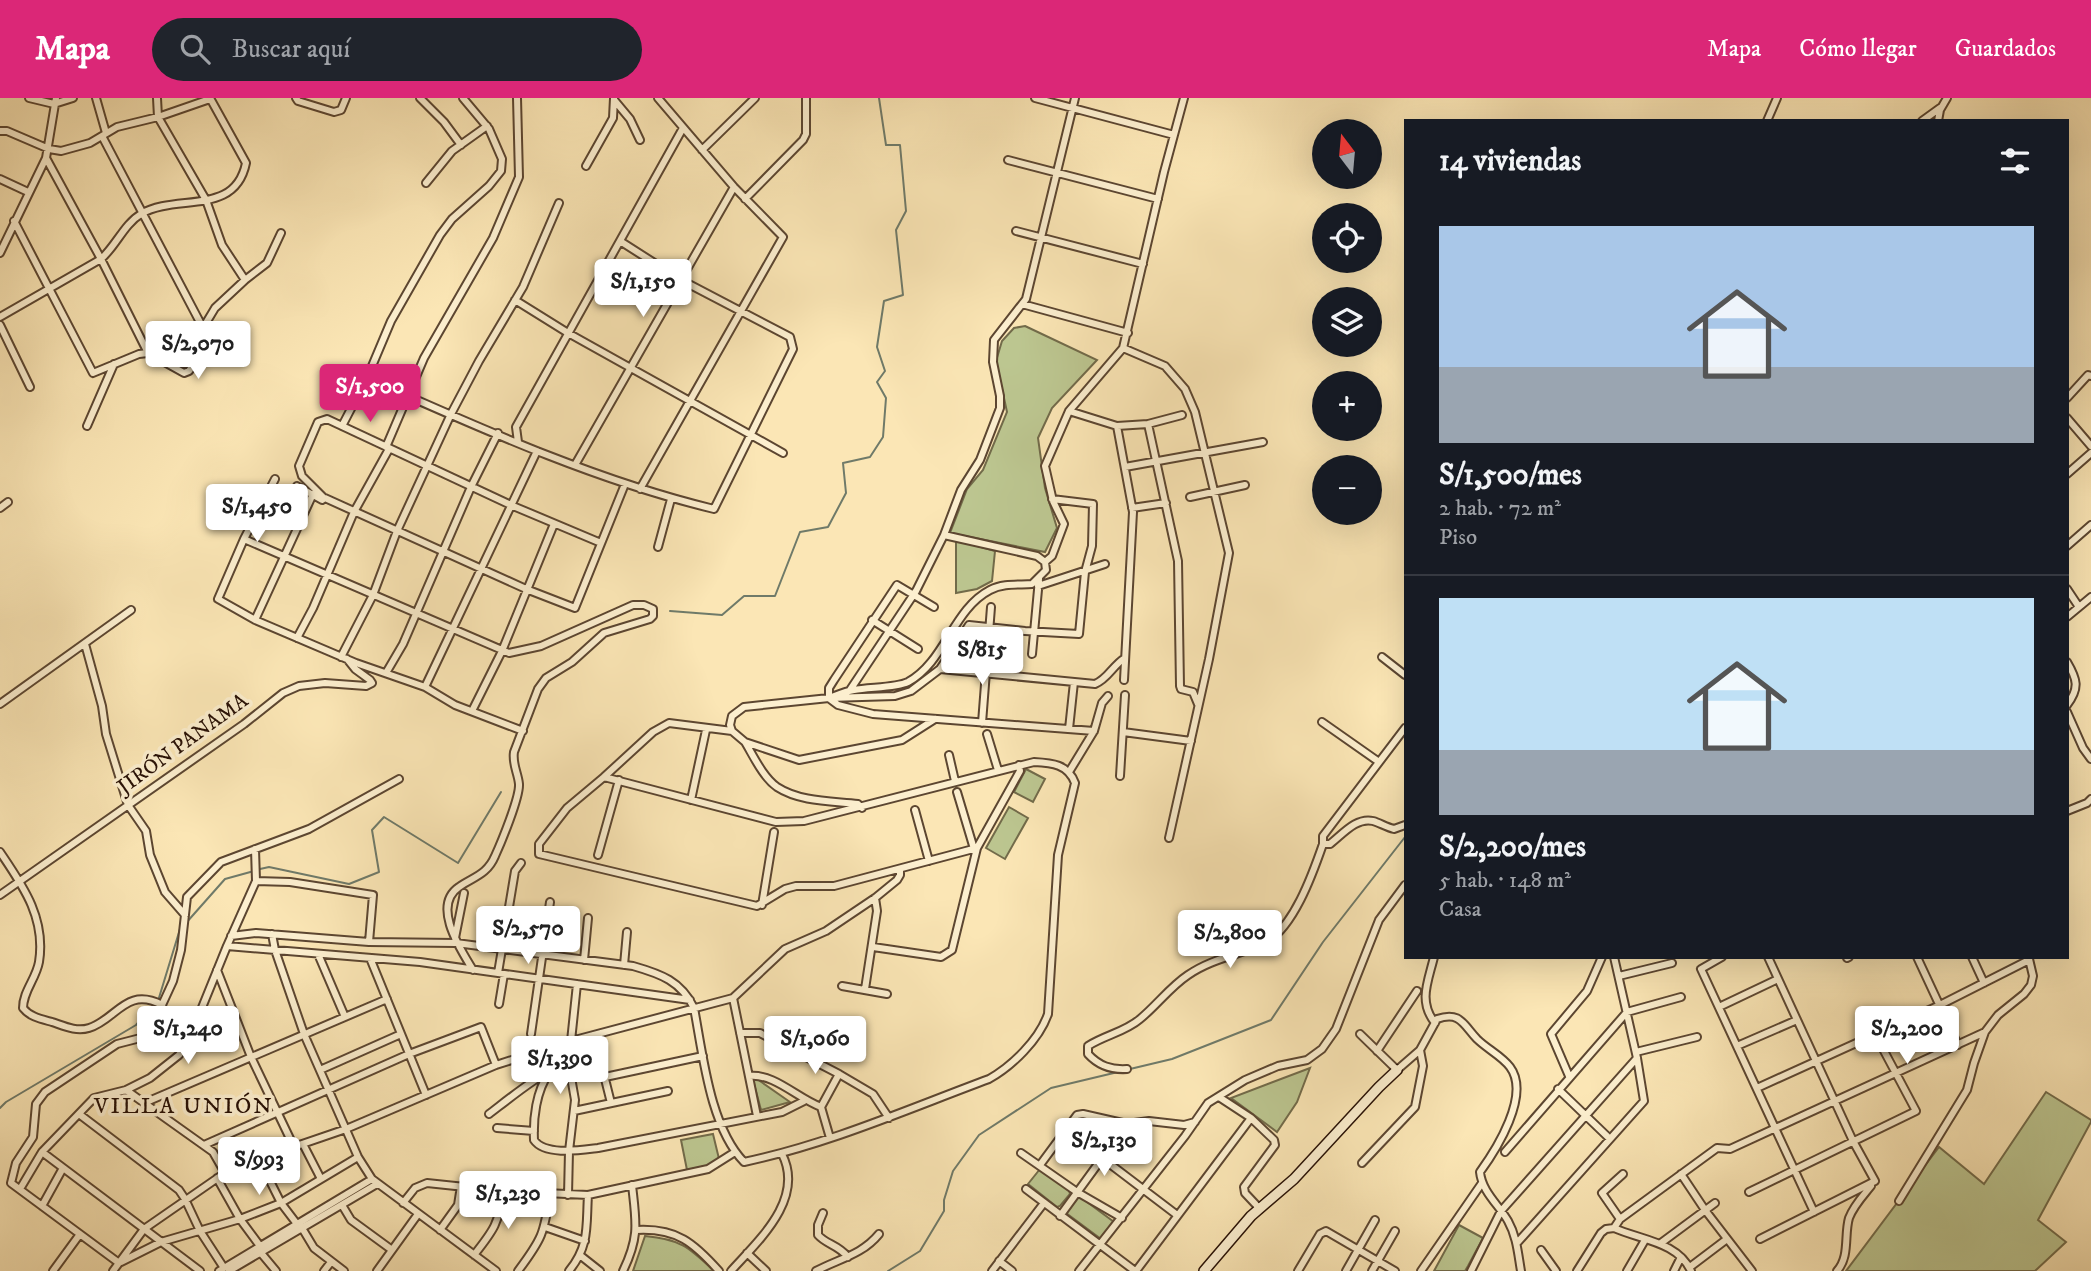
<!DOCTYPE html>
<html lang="es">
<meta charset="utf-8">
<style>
body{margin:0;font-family:"IM FELL DW Pica",serif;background:#20242c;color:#f1f3f6;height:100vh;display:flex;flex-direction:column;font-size:26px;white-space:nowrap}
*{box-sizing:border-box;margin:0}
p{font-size:23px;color:#9ea1a6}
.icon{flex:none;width:38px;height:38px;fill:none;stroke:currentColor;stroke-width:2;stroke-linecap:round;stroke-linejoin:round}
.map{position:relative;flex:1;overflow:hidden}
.details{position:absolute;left:1404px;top:21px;width:665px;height:840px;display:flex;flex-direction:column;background:#171b24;border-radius:0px;box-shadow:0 7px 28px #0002}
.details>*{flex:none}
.needle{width:46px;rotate:344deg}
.buttons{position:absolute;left:1312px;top:21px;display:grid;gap:14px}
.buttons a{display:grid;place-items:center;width:70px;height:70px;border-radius:50%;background:#171b24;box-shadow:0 7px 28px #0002;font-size:35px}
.price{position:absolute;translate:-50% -60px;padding:0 16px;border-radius:7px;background:#fff;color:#222;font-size:23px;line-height:46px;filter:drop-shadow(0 2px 4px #0008)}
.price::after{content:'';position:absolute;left:50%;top:42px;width:21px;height:16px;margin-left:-10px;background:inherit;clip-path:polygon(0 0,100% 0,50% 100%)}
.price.selected{background:#db2777;color:#fff}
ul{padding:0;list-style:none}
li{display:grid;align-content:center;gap:14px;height:371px;padding:0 35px}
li+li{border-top:2px solid #363941}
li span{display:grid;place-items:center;height:217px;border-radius:0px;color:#555}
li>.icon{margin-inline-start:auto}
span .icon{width:126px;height:126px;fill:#fffc;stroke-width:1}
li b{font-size:30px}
h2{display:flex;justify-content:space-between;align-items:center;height:84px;padding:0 35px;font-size:30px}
header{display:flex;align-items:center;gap:42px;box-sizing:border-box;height:98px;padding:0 35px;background:#db2777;color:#fff}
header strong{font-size:33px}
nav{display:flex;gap:38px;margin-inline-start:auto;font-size:24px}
.search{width:490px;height:63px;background:#20242c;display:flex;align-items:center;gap:18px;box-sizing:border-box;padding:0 24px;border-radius:38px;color:#9ea1a6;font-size:26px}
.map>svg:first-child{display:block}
.green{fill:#bcc690;stroke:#726b4a;stroke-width:2}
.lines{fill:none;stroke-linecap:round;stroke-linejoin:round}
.stream{stroke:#6f7a69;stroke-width:2}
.street-casing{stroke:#5c4631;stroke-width:10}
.secondary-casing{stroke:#271005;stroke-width:12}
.street{stroke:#fcefcf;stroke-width:6}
.secondary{stroke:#fcefcf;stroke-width:9}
.labels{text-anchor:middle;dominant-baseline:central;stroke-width:7;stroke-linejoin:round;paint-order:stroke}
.street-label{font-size:21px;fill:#271005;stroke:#fcefcf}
.neighbourhood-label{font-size:23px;letter-spacing:2px;fill:#271005;stroke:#fcefcf}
</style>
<header>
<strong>Mapa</strong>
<div class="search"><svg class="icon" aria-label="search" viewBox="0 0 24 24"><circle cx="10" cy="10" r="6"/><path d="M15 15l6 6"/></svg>Buscar aquí</div>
<nav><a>Mapa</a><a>Cómo llegar</a><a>Guardados</a></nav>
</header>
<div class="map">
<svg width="2091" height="1173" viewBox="0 0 2091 1173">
<rect width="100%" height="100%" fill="#fbe6b5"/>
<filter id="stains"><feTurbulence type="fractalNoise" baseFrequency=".00286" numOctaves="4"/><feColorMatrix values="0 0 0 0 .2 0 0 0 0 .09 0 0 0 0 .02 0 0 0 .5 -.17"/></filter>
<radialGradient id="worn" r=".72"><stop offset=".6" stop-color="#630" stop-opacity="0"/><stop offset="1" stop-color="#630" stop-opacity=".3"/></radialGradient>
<path class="green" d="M1025 228 1097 262 1052 310 1038 340 1045 390 1057 430 1045 454 950 435 967 391 983 372 1007 314 996 263 1002 243 1014 230Z
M956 442 995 453 992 483 977 491 956 495Z
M1026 671 1045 681 1033 704 1014 694Z
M1009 709 1028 720 1005 761 986 750Z
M1310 970 1297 1004 1277 1034 1231 1000Z
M757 981 790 1004 761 1012 753 982Z
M2046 994 2091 1022V1024L2038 1122 2066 1144 2035 1173H1846L1939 1049 1984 1086Z
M713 1036 720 1065 687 1072 681 1042Z
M1040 1071 1069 1092 1070 1096 1060 1108 1057 1109 1028 1086Z
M1079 1098 1114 1124 1101 1141 1066 1115Z
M1459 1127 1483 1140 1468 1168 1465 1173H1434Z
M645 1138C680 1141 689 1149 714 1173H633Z"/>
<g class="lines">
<path class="stream" d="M670 513 722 517 744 498H775L800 434 828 429 846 395 843 365 870 359 883 339 886 300 877 284 885 273 877 249 884 203 903 197 896 132 906 113 900 47H886L879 0
M260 771 269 769 349 786 379 774 372 732 384 719 458 765 501 694
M186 825 225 781 254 773
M158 903 180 831
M1130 971 1172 961 1271 922 1323 844 1405 739
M0 1010 6 1004 136 927 154 907
M888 1173 920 1153 944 1113V1102L953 1073 979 1037 1051 990 1118 974"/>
<defs>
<path id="street" d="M29 0 54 6 73 0
M96 0 106 35
M157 0 158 19 206 102 222 147 245 182
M296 0 298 3 334 14 341 12 346 0
M420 0 444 24 461 47
M1035 0 1174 37
M615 3 630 21 640 42
M1767 23 1777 0
M1922 23 1940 10
M1938 23 1940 12 1947 0
M0 33H7L49 51 61 53 90 45 117 29 158 19 210 1
M102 38 203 230
M702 52 755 0
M46 60 101 161 148 255
M1008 62 1158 101
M586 68 613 20 614 0
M0 81 28 94
M426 85 452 53 487 28
M745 101 803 42 806 36V0
M14 123 93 275 139 256 148 255 184 275 189 273 199 259 203 230 215 210 245 182 267 165 281 135
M1016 133 1143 166
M0 155 46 60 56 0
M515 202 568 235 783 355
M1022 206 1128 235
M0 219 101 161C116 148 124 126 141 116 176 95 235 119 246 65L210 0
M0 227 30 289
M1123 250 1165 268 1185 291 1195 314 1229 455 1209 561 1169 740
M367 280C480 330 594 382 714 411L793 251 790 239 681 182 620 143
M2067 300 2088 277 2091 278
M1069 313 1117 328 1148 326 1182 317
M2067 320 2091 348
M1148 326 1178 463 1180 588 1181 591 1193 594 1198 606
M87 328 114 266
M342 328 367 280 391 223 440 137 452 121 489 88 501 73 502 61 489 31 463 0
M1117 328 1133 414 1124 582
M518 344 516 329 683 30
M386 349 424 260 493 140 519 79 517 0
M575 367 734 89
M1125 369 1263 344
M2067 376 2091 355
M275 381 244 441 218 501 255 522 356 565 425 589 455 607 523 633
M297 388 322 402 325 400 526 491 575 510 625 386
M640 391 783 139 734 89 658 0
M323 399 302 378 299 368 318 324 327 321 513 408 601 445
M1190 399 1245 387
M0 410 8 404
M1132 410 1166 405
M944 437 1037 458 1045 464
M244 441 509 555 541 548 633 507H644L653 511V518L650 521 604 535 572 564 546 580 538 591 514 654C512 666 518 675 519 686 520 699 501 745 495 758 487 777 473 779 459 789 431 808 461 852 473 872
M2067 448 2091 427
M658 449 671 401
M1038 488 1105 466
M2067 491 2079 509
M2067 519 2091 499
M255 522 313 396
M872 522 918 551
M297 540 313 510 354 414 389 351
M85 546 102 608 106 636 128 707 146 733 150 757 165 794 185 817
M1032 556 1039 481
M341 559 373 497 397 433 451 316 479 263 523 189 559 105
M1382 559 1405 577
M2067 564C2077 581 2080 590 2067 607
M940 571 969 527 1025 533 1079 536 1085 474 1092 448 1093 406 1052 401
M386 575 403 546 471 389 498 335
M425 589 537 353
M850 592 916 493 944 437 961 392 980 362 1000 310V298L993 264 994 242 1026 201 1075 0
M829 600C837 597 846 593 854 592 868 589 896 590 908 584 945 564 953 511 990 492 1003 485 1019 487 1032 486L1046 472 1045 464 1052 458 1064 426 1053 403 1045 368 1069 313 1123 250 1164 74 1184 0
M829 600V590L834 582 897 487 934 509
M830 601 838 607 873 616 1094 633
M0 606 131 512
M472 613 502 553 554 426
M2067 614 2083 650 2091 661
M935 621 902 642 799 662 745 644 732 633 730 627 732 618 744 609 829 600 895 598 911 593 940 571 1095 586C1108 581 1113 567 1125 560
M1322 624 1379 664
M982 625 991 509
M1069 631 1074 584
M1123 634 1191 643
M987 636 998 672
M745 644C754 659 763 679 777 689 800 704 832 703 858 706L862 710
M949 657 955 683
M1069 674 1094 633 1102 605 1108 598
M1120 678 1125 597
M604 679 653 634 669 625 732 633
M957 694 974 751
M691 702 706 632
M915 712 929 763
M2067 713 2087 705 2091 701
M1323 746H1330C1342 737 1356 719 1373 723 1380 725 1386 729 1394 731L1405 727
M0 754C23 788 46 820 39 864 36 881 23 893 23 910 30 919 41 921 52 924 64 928 76 934 89 930 116 922 126 888 162 907L164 916 161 930 156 936 117 946 45 994 36 1006 33 1039 16 1065 11 1085 119 1165
M598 757 619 682
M256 783 290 784 373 797 369 844
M0 797 244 626 283 595 299 588 325 585 366 588 372 585 370 582 355 571 347 561
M762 807 774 734
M272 836 275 852 304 936 358 1059 372 1081 496 1173
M231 838 256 835 369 844 456 845 633 868C661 876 681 883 694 910 703 957 710 1029 744 1064 829 1046 908 1011 989 981 1012 968 1039 942 1048 916L1058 757 1075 685C1068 666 1052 665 1034 664L804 723 776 724 604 679 567 710 539 746V756L757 808 785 791 796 788H834L977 750
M455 840 464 795
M227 848 420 864 690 902
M873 849 941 859 952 852 977 750 1020 673 1019 667
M318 856 345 919
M1434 859C1428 884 1418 903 1435 925
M1722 859 1701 871 1814 1114
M1768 859 1853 1043 1875 1083
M1917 859 1958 947
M1972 859 1984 885
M370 860 426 997
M1847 860 1849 859
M584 862 588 820
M624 867 627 834
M217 872 251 959 294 1049
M498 875 515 773 521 765
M1619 878 1672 865
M842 888 887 896
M865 891 877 813 875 800
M733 900 757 1018
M499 906 504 876
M162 907 173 883 181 852 187 799 221 764 309 731 399 681
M1719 909 1778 881
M740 935H760L839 976 873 996 889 1020
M531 936 550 804
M1360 936 1397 972 1420 952 1437 921C1460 913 1463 926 1477 941 1487 951 1502 958 1510 969 1531 997 1496 1052 1480 1074 1482 1094 1499 1107 1508 1123 1517 1139 1518 1156 1521 1173
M594 937 611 1005
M571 943 577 886
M565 945 575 1002 569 1053 568 1097
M1737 948 1797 922
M1377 953 1417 893
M1636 954 1697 939
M566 959C561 964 553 969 549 975 536 993 533 1021 534 1042 545 1058 581 1052 598 1050L782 1014 804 1003
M1127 971C1111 972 1099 968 1088 956V948C1105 937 1125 934 1140 921 1157 907 1170 889 1188 877 1211 861 1238 857 1263 846 1293 832 1313 775 1323 746V738L1405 630
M320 972 401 936
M749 978C774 975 797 1000 821 1009
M1569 978 1551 936 1587 893 1602 859
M605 979 703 958
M1757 990 1940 907 2029 862
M1558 991 1610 1041
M126 992 213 1054 225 1075
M1219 999 1251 1020 1274 1042 1275 1047 1244 1089 1245 1095 1260 1111
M144 1005 387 901
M574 1013 668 993
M79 1016 179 1092 185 1101 200 1133 224 1170
M489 1016C501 1007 538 977 549 974
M497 1030 534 1033
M830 1040 821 1009 839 976
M303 1046 321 1081
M204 1047 409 956 481 929 496 967
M42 1054 200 1173
M1505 1054 1627 914 1681 899
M1021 1055 1077 1094 1122 1120
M1102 1060 1177 1117
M259 1061 281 1105 297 1126
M1362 1065 1415 1009 1423 968 1420 952
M1040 1067 1077 1017 1083 1016 1127 1026 1149 1023 1184 1027 1195 1024
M1681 1076 1705 1112 1752 1173
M217 1080 240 1121 260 1148
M20 1091 42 1054 94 1000 126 992 150 980 179 957 188 944 227 848 256 783 255 751
M1026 1091 1135 1173
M1749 1094 1916 1013 1875 936
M1899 1103 1967 992 1974 965 1985 934 1998 917 2024 896 2031 887 2033 878 2029 861
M403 1105 415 1090 427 1085 503 1093 588 1097 708 1071 735 1054
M342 1107 351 1122 392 1152
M42 1108 63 1070
M823 1115 818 1127V1137C827 1147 837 1146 848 1159
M1060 1118 1127 1026
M1620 1121 1602 1095 1623 1076
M545 1129 585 1143
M302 1130 314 1150 344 1173
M1614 1130 1620 1121 1717 1050 1730 1051 1985 934
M440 1132 458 1107 461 1088
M637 1132C677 1130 694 1145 719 1173
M1760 1141 1875 1083
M1517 1145 1644 1003 1637 960 1614 859
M1661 1145 1715 1105
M1541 1152 1556 1173
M261 1155 276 1173
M747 1155 766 1173
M474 1157C494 1132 499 1125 503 1093
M581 1158 600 1173
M999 1163 1012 1173
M121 1164 161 1144 240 1121 281 1105 358 1059
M1690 1169 1727 1141
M53 1173 80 1136
M113 1173 144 1131 232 1070 346 1031 496 967 571 943 733 900 785 851 826 833 875 800 897 782 900 777V772
M219 1173 372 1081
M229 1173 377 1086
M324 1173 331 1164
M377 1173 418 1116
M518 1173C542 1141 544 1136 550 1096
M569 1173C590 1147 586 1128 588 1097
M623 1173C640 1138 636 1124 632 1087
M731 1173C759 1142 805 1101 782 1056
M816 1173C838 1161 862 1157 879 1136
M992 1173 1044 1105
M1079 1173 1185 1038 1208 1005 1245 982 1278 968 1307 962 1322 951 1336 931 1379 822 1405 787
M1136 1173 1251 1020
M1298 1173 1320 1136 1326 1133 1395 1173
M1346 1173 1375 1122
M1372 1173 1395 1133
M1421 1173 1482 1085
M1471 1173 1501 1113 1637 960
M1577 1173 1601 1135 1606 1131 1614 1130C1641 1142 1678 1144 1691 1173
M1627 1173 1645 1142
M1674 1173 1681 1159
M1837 1173C1850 1159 1844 1137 1849 1120 1854 1107 1863 1098 1871 1088"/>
<path id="secondary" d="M1204 1173 1251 1118 1294 1081 1379 989 1397 972"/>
</defs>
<use href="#street" class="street-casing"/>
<use href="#secondary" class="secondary-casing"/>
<use href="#street" class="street"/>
<use href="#secondary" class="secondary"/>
</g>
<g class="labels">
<g class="street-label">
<text transform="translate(183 646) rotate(-36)">JIRÓN PANAMA</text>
</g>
<g class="neighbourhood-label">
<text x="184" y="1008">VILLA UNIÓN</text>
</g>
</g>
<rect width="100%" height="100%" filter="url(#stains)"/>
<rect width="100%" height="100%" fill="url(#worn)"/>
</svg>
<div class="buttons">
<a><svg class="needle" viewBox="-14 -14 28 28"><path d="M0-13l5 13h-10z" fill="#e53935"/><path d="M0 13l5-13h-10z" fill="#9ea1a6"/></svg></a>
<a><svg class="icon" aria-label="locate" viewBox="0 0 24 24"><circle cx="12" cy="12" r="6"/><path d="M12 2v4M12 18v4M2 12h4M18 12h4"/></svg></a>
<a><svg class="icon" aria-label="layers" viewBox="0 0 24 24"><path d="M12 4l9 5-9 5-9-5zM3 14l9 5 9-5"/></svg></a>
<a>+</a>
<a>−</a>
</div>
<b class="price" style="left:643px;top:221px">S/1,150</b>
<b class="price" style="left:198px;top:283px">S/2,070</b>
<b class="price selected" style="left:370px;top:326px">S/1,500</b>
<b class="price" style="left:257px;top:446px">S/1,450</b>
<b class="price" style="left:982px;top:589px">S/815</b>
<b class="price" style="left:528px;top:868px">S/2,570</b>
<b class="price" style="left:1230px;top:872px">S/2,800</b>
<b class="price" style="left:188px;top:968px">S/1,240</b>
<b class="price" style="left:1907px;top:968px">S/2,200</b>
<b class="price" style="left:815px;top:978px">S/1,060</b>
<b class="price" style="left:560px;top:998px">S/1,390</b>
<b class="price" style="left:1104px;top:1080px">S/2,130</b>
<b class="price" style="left:259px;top:1099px">S/993</b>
<b class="price" style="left:508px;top:1133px">S/1,230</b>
<section class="details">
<h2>14 viviendas<svg class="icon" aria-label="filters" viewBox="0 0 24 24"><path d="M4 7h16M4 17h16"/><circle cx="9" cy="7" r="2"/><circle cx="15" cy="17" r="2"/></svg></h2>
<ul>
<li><span style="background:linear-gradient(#a9c7e8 65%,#9aa5b1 0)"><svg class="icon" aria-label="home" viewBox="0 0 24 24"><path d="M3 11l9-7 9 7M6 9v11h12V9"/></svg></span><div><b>S/1,500/mes</b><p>2 hab. · 72 m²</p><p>Piso</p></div></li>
<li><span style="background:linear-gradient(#bfe0f5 70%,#9aa5b1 0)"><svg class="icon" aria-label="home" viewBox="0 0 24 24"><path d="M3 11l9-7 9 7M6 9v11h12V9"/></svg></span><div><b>S/2,200/mes</b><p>5 hab. · 148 m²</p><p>Casa</p></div></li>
</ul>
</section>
</div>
